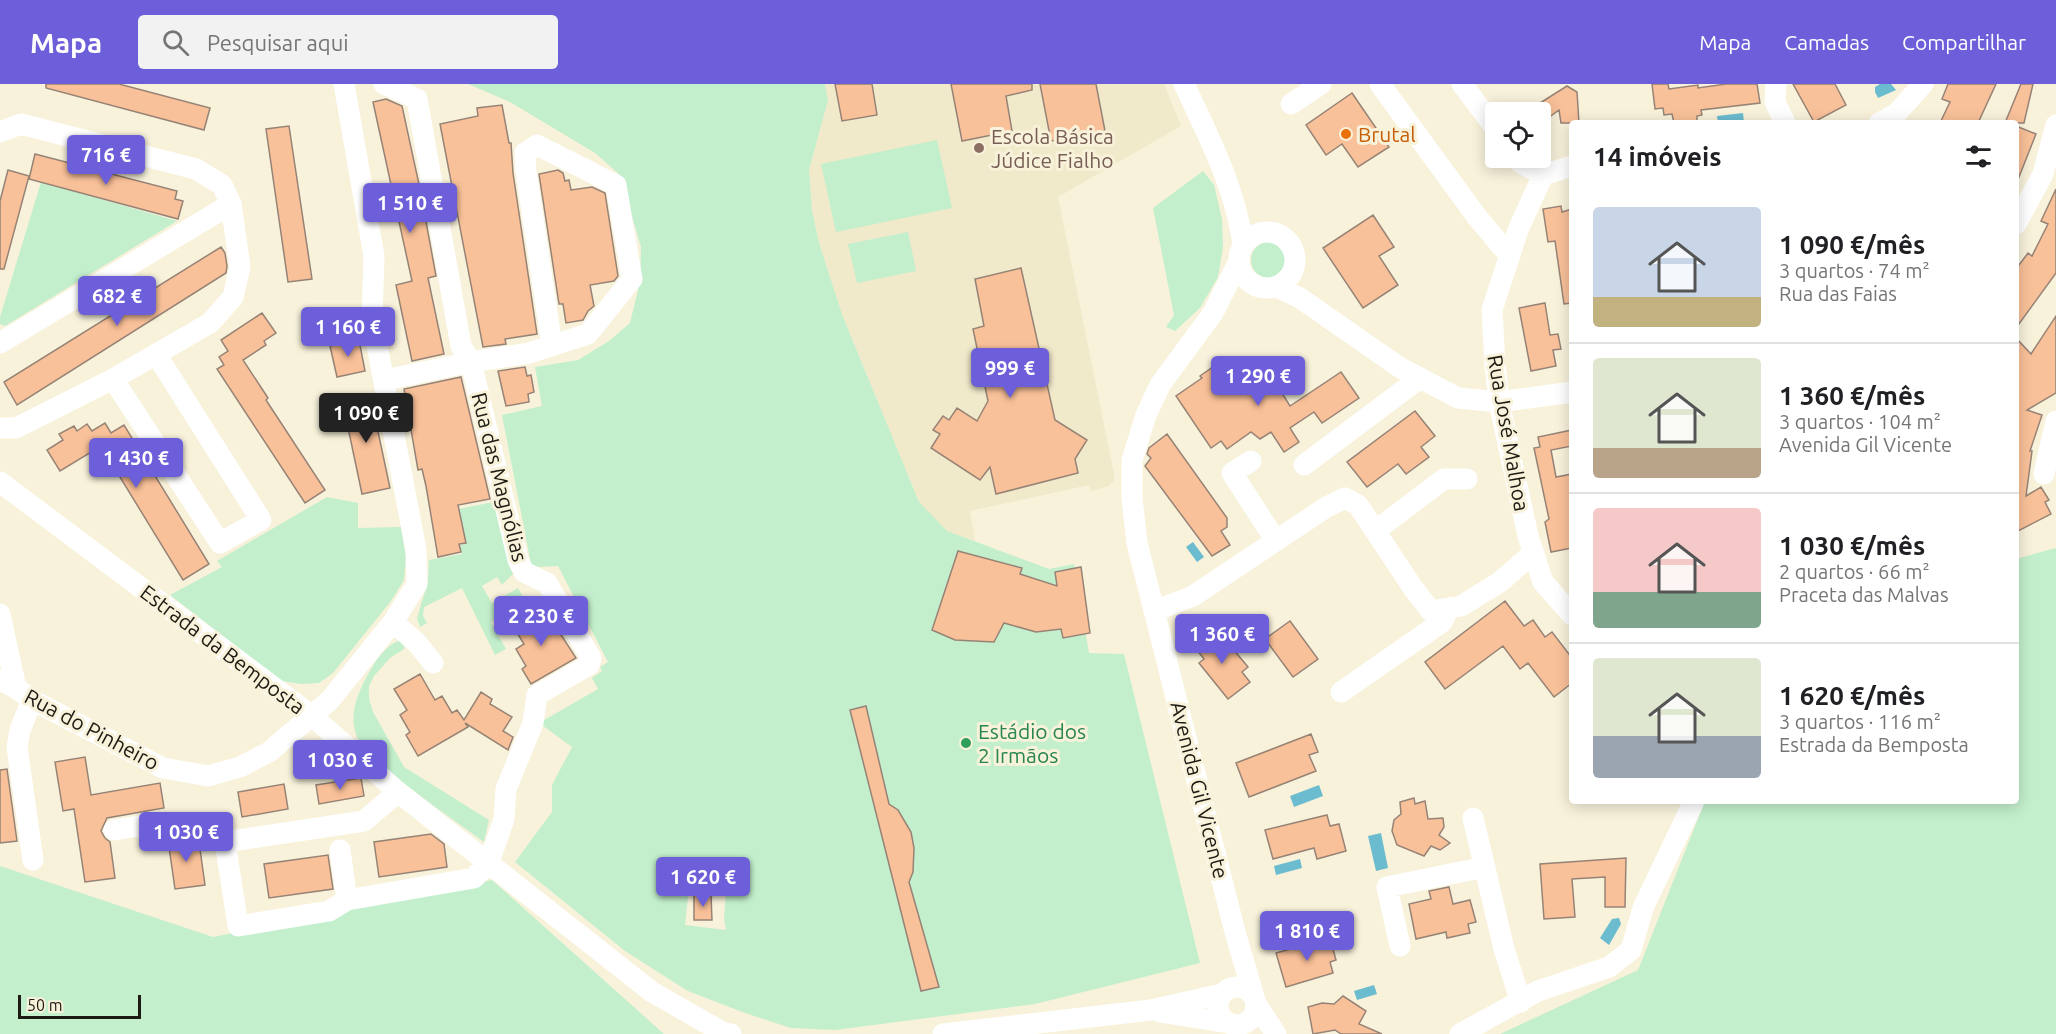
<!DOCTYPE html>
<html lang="pt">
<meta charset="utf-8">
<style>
body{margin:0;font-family:Ubuntu,sans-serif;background:#f2f2f2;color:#202124;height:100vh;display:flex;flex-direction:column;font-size:22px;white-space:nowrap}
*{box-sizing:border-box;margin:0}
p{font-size:20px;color:#757577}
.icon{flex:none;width:33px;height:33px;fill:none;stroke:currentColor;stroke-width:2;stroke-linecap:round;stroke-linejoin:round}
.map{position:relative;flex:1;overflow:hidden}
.drawer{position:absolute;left:1569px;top:36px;width:450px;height:684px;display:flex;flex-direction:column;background:#fff;border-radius:6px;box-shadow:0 3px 15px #0003}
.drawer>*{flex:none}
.buttons{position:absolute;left:1485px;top:18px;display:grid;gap:12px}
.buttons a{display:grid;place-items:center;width:66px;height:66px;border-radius:6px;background:#fff;box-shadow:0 3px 15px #0003;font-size:30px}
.scale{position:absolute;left:18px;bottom:15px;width:123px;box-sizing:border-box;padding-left:6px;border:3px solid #1c1a12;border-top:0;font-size:16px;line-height:21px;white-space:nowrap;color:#1c1a12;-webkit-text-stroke:4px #f8f2db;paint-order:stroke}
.price{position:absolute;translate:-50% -51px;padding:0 14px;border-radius:6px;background:#6d5fd9;color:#fff;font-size:20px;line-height:39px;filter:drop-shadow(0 2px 3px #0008)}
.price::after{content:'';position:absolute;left:50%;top:36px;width:18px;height:14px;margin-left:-9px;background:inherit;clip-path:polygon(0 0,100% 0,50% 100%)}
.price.selected{background:#222;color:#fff}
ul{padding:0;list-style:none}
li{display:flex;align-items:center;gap:18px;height:150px;padding:0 24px}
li+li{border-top:2px solid #e0e0e0}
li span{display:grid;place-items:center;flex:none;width:168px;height:120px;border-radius:6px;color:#555}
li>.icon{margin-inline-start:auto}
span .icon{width:72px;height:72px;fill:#fffc;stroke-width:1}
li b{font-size:26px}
h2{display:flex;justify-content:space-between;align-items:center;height:72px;padding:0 24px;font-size:26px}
header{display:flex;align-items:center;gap:36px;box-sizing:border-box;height:84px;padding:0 30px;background:#6d5fd9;color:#fff}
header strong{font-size:28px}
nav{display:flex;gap:33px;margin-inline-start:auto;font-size:21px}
.search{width:420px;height:54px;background:#f2f2f2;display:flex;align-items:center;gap:15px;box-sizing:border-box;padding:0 21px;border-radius:6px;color:#757577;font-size:22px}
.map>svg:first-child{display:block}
.built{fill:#f0e9ca}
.green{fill:#c3efcc;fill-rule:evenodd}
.water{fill:#6bbccf}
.building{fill:#f9c199;stroke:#978376;stroke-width:1.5}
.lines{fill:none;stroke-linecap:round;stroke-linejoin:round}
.minor{stroke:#fff;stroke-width:21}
.food-dot{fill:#e8710a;stroke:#f8f2db;stroke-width:2}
.education-dot{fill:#8d6e63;stroke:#f8f2db;stroke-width:2}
.leisure-dot{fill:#2e9e5b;stroke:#f8f2db;stroke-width:2}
.labels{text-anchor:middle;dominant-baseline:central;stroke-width:6;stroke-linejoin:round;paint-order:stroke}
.food-label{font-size:21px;fill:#c56008;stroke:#f8f2db;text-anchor:start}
.education-label{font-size:21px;fill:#785e54;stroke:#f8f2db;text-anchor:start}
.street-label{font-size:21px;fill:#1c1a12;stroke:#f8f2db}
.leisure-label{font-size:21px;fill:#27864d;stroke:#f8f2db;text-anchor:start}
</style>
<header>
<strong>Mapa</strong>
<div class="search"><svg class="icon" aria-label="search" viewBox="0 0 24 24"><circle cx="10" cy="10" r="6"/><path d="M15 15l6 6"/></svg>Pesquisar aqui</div>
<nav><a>Mapa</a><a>Camadas</a><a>Compartilhar</a></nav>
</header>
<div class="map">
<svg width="2056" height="950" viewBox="0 0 2056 950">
<rect width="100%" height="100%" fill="#f8f2db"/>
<path class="built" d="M825 0H1164L1181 42 1058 113 1114 390V396L1109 402 1091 407 1089 401 970 427 975 457 946 447 919 418 843 233 819 159 812 126 809 86 828 16Z"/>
<path class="green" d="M468 0H825L828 16 809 86 812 126 819 159 843 233 919 418 947 447 1049 485 1074 480 1089 569 1124 570 1200 879 1035 920 835 946 791 944 745 929 688 907 625 867 515 778 552 728V701L572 663 539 639 598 605 592 594 602 587 600 583 608 578 558 482 538 483 531 480 502 331 542 322 535 283 578 276 609 257 630 239 640 198 641 163 619 90 595 69 510 18ZM691 786 727 794 724 835 726 846 685 841Z
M937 56 952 124 836 148 821 80Z
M1203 87 1214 101 1222 135 1223 163 1218 193 1200 224 1175 247 1166 243 1174 231 1153 124Z
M41 98 177 137 5 242 0 240V233Z
M908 148 916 187 857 199 848 160Z
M1251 176a18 18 0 1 1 36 0a18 18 0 1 1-36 0Z
M327 413 358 419V444L401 443 406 473 404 496 391 517 333 589 319 599 301 600 281 597 170 511 222 483 217 477Z
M494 418 514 489 502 501 497 493 482 502 492 519 518 504 525 517 491 538 506 565 495 571 462 504 424 523 423 532 427 539 420 543 417 534 428 498 429 476 462 470 460 461 466 460 458 425Z
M2056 464V950H1500L1638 886 1705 717H2016V475Z
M401 556 405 559 404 565 390 574 374 592 369 602V615L373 628 404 683 489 736 484 758C459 739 367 678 357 653 349 634 356 613 365 596 373 581 384 561 401 556Z
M0 782 213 853 492 796 664 950H0Z"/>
<path class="water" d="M1880 0H1891L1896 6 1878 14 1875 8V3Z
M1743 29 1744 38 1718 39 1717 32Z
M1193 458 1204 473 1197 478 1186 463Z
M1227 531 1234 539 1217 552 1211 544Z
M1319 701 1323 712 1294 723 1290 712Z
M1381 749 1388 784 1376 787 1368 752Z
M1300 775 1302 784 1276 791 1274 782Z
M1619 834 1621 840 1609 861 1600 854 1612 835Z
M1374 901 1377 910 1357 916 1354 907Z"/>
<path class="building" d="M46 0H119L210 24 204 46 46 4Z
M835 0H872L877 31 842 37Z
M951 0H1032V6L1006 12 1012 47 962 57Z
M1040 0H1096L1105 47 1051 57Z
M1652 0H1668L1669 5 1698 1V4L1726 0H1757L1760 19 1701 26 1702 31 1697 32V39H1674L1672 30 1664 31 1663 24 1655 25Z
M1793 0H1835L1846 21 1814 38Z
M1948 0H1996L1978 39H1940L1950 18 1942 15Z
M2021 0H2033L2024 39H2005Z
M1567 2 1577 8 1579 39H1561L1559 26 1540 40V19Z
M1352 9 1389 63 1358 83 1342 60 1326 71 1306 41Z
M386 15 402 22 420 105 436 192 428 194 444 270 412 277 396 201 412 197 373 18Z
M502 21 509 59H511L513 89 537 250 505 255 506 260 483 263 440 40 478 32 477 24Z
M289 42 312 195 288 198 266 45Z
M2016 42 2036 50 2017 98H2016Z
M35 70 177 107 175 115 183 117 178 135 29 95Z
M8 86 29 92 4 185H0V117Z
M558 86 563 89 565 97 569 96 571 106 592 103 605 109 618 192 614 197 590 201 594 222 588 227 583 236 566 239 563 220H559L539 90Z
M2056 105V189L2016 244V185L2028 169 2032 172 2048 140 2041 137Z
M1561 122 1562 128 1572 125V219L1564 220 1555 157 1548 158 1543 125Z
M1373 131 1394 163 1379 172 1398 201 1363 224 1323 164Z
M221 163 225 169 227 182 226 189 17 321 4 298Z
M1021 184 1055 336 1087 356 1075 375 1078 389 996 410 990 383 980 396 931 364 940 350 933 346 943 332 949 336 957 324 977 337 988 317 973 245 984 242 975 195Z
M1545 219 1550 251 1558 250 1561 265 1553 266 1556 282 1531 287 1519 224Z
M262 229 276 249 264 257 266 261 243 276 268 314 266 316 325 406 305 419 217 285 224 281 219 273 228 267 221 256Z
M2056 232V309L2027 326 2042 331 2030 367H2032L2026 412 2041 403 2049 416 2045 418 2051 430 2016 448V254L2031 270Z
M359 256 365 287 337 293 330 262Z
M1217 280 1231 301 1251 289 1254 293 1267 285 1290 322 1341 288 1359 314 1322 339 1314 328 1290 344 1299 358 1284 368 1271 348 1260 355 1251 348 1227 365 1221 357 1211 364 1176 312 1202 294 1200 292Z
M525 283 527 292 531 291 534 308 528 310 529 318 506 322 498 287Z
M461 293 490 415 458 421 466 459 459 460 461 468 438 473 426 402 422 385 418 386 404 305Z
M370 310 390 404 362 410 342 315Z
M1415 327 1435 352 1421 363 1429 373 1406 390 1398 380 1367 403 1347 378Z
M105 339 111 349 124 341 209 480 183 496 101 362 60 387 47 366 63 356 59 350 74 342 77 347 87 340 92 347Z
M1572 346V362L1551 366 1556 393 1572 390V451L1570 452 1572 464 1551 468 1545 438 1549 435 1534 364 1540 363 1538 353Z
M1167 350 1227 434V443L1221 447 1230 461 1212 472 1145 382 1151 374 1147 370 1149 364Z
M958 467 1022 484 1020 490 1057 502 1055 488 1081 483 1090 549 1063 554 1061 545 1036 548 1004 539 994 558 955 556 932 546Z
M1505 517 1524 542 1533 536 1545 553 1552 548 1572 574V599L1554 613 1528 579 1520 585 1503 562 1445 605 1425 578Z
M536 524 552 550 558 546 576 574 531 600 522 585 526 582 516 565 524 560 511 539Z
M1290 537 1318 575 1293 593 1265 555Z
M1201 548 1212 562 1223 553 1248 583 1242 588 1250 598 1228 615 1199 579 1204 575 1190 557Z
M420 590 435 616 442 612 452 629 457 626 464 636 481 608 492 615 490 620 512 633 503 647 513 653 508 666 465 639 468 643 418 672 406 651 410 648 400 631 407 626 394 605Z
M866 622 889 720 898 726 911 748 914 764 913 788 909 798 939 903 921 907 850 626Z
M1311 650 1318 668 1309 671 1316 687 1249 713 1236 679Z
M85 673 91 711 160 699 164 724 107 734 101 747 105 754 110 758 115 794 85 798 74 725 63 727 55 678Z
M7 685 17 757 0 759V686Z
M361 694 364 712 319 720 316 701Z
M284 700 288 725 242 733 238 708Z
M1414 714 1415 720 1425 717 1428 735 1443 734 1444 743 1439 751 1450 759 1440 766 1431 762 1424 772 1397 761 1392 747 1394 736 1401 730 1400 718Z
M1327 731 1330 742 1339 740 1346 767 1317 775 1314 764 1273 775 1265 746Z
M431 750 444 760 447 783 379 793 374 758Z
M190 753 199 758 205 801 175 805 168 756Z
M328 771 333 805 269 814 264 780Z
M1626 774 1625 823H1605V793L1572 795 1575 833 1544 835 1540 780Z
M1449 803 1453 820 1470 816 1476 838 1468 840 1470 849 1447 854 1446 848 1416 855 1409 820 1431 815 1429 807Z
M694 811H711L712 836H694Z
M1330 854 1336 876 1330 878 1333 889 1286 903 1276 869Z
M1343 912 1366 927 1359 940 1382 950H1341L1335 946 1313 950 1308 923 1322 919 1334 920Z"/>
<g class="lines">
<path class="minor" d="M1184 0C1209 54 1234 100 1243 160
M1380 0 1477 133 1509 171
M1462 0 1496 45
M1776 0 1775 18 1785 39
M1291 20 1321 0
M1879 39 1896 30 1923 0
M0 48 21 40 196 85 222 101 231 120 240 183 233 213 210 239 113 295 16 344H0
M1517 74 1521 79 1543 91 1572 82
M1543 91 1518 146 1492 226 1495 281 1499 318 1528 452 1543 498 1572 531
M2016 140 2043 90 2056 41
M1239 176a28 28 0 1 1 56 0a28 28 0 1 1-56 0Z
M1238 179 1213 229 1160 301 1146 331 1132 376V414L1137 459 1235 848 1254 913
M1277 203 1300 214 1399 283 1458 314 1499 318 1572 308
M337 241 372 235
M0 259 231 120
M113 295 220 459 261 436 156 270
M385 296 471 278 529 269 588 250 632 195 616 101 537 61 525 69 526 87 552 262
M2056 337 2050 363 2056 365
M1251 377 1232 389 1276 457
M1304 381 1420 294
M2044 390 2050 363
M0 398 312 632 398 708 652 908 724 949 731 950
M1375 447 1444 395H1467
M1154 527 1193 512 1325 424 1345 414 1358 421 1413 504 1431 527 1461 522 1500 498 1533 469
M0 530 16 604
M393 538 417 559 433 579
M0 596 16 604 32 616 163 684 208 692 240 683 269 668 330 616 393 538 417 500 416 466 372 235 374 172 344 0
M1341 608 1442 538 1449 524
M32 616 20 646 17 663 33 776
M1473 734 1504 865 1521 918
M114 746 151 740 163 744 193 740 225 758 364 737 398 708
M225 758 238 842 329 827 347 816 474 794 489 778 504 735 506 705 533 639 537 611 589 581 591 574 547 499 524 488 518 476 471 278 461 262 417 15 384 0
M340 766 347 816
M1400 862 1387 803 1485 783
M1218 922a19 19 0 1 1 38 0a19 19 0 1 1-38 0Z
M1256 920 1276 950
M1160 928 1229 939
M943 950 1151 926 1222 910
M1460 950 1538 907 1609 883 1631 866 1643 824 1694 717"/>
</g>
<circle class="food-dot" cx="1346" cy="50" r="6"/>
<circle class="education-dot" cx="979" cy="64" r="6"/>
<circle class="leisure-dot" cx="966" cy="659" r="6"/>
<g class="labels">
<g class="food-label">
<text x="1358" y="50">Brutal</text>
</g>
<g class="education-label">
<text x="991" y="52">Escola Básica<tspan x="991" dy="24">Júdice Fialho</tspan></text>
</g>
<g class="street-label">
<text transform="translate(1509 349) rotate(80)">Rua José Malhoa</text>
<text transform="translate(500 393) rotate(76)">Rua das Magnólias</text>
<text transform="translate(223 565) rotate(37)">Estrada da Bemposta</text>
<text transform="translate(92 645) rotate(28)">Rua do Pinheiro</text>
<text transform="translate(1200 706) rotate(76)">Avenida Gil Vicente</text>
</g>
<g class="leisure-label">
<text x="978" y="647">Estádio dos<tspan x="978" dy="24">2 Irmãos</tspan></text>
</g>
</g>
</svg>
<div class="buttons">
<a><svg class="icon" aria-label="locate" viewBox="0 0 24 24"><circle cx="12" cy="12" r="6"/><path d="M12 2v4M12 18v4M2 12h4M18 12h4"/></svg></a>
</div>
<div class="scale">50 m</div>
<b class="price" style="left:106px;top:102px">716 €</b>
<b class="price" style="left:410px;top:150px">1 510 €</b>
<b class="price" style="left:117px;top:243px">682 €</b>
<b class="price" style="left:348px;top:274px">1 160 €</b>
<b class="price" style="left:1010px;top:315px">999 €</b>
<b class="price" style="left:1258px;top:323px">1 290 €</b>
<b class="price selected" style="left:366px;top:360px">1 090 €</b>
<b class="price" style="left:136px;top:405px">1 430 €</b>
<b class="price" style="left:541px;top:563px">2 230 €</b>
<b class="price" style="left:1222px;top:581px">1 360 €</b>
<b class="price" style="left:340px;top:707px">1 030 €</b>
<b class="price" style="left:186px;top:779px">1 030 €</b>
<b class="price" style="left:703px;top:824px">1 620 €</b>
<b class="price" style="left:1307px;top:878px">1 810 €</b>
<section class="drawer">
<h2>14 imóveis<svg class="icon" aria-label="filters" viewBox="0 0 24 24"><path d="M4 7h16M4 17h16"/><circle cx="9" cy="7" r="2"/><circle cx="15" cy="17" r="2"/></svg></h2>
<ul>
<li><span style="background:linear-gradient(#c9d6e8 75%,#c2b280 0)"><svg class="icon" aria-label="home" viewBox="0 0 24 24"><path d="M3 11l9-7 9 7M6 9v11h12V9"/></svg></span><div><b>1 090 €/mês</b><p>3 quartos · 74 m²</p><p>Rua das Faias</p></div></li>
<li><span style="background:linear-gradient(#dfe7d0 75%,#b9a48a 0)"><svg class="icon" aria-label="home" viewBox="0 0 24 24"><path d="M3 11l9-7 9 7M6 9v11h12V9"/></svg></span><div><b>1 360 €/mês</b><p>3 quartos · 104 m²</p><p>Avenida Gil Vicente</p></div></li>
<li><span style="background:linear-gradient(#f6c9c9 70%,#7fa58c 0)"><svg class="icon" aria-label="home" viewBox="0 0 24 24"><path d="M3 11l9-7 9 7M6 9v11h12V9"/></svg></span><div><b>1 030 €/mês</b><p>2 quartos · 66 m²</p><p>Praceta das Malvas</p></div></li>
<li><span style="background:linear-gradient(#dfe7d0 65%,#9aa5b1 0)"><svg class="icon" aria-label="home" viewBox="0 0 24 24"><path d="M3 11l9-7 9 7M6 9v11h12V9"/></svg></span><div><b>1 620 €/mês</b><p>3 quartos · 116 m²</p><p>Estrada da Bemposta</p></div></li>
</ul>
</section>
</div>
